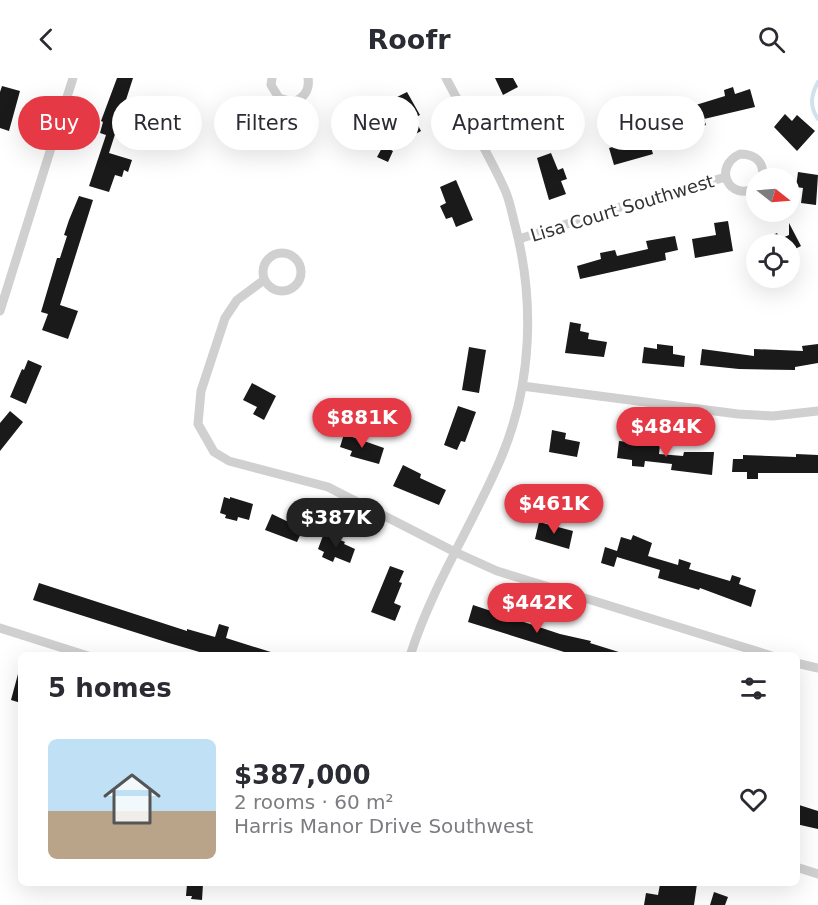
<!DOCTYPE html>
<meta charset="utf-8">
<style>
body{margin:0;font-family:"DejaVu Sans",sans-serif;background:#f2f2f3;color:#2b2b33;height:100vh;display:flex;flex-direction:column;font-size:22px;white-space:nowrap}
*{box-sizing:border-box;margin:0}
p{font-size:20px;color:#7c7c81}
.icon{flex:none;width:33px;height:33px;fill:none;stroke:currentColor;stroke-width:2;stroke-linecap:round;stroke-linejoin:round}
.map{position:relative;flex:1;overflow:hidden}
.sheet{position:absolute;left:18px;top:574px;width:782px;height:234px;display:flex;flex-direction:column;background:#fff;border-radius:9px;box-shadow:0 6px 24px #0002}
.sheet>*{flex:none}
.guide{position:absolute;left:18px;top:18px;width:783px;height:54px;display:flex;gap:12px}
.needle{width:39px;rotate:107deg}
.controls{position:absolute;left:746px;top:90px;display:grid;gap:12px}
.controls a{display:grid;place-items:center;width:54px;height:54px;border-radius:50%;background:#fff;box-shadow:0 6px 24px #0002;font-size:30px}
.price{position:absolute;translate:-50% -51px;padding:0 14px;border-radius:21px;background:#e63946;color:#fff;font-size:20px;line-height:39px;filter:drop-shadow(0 2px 3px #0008)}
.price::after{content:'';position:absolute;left:50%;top:36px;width:18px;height:14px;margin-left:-9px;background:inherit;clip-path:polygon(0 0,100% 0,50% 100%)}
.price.active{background:#222;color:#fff}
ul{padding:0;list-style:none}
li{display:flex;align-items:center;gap:18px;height:150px;padding:0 30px}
li span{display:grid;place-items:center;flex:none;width:168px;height:120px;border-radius:9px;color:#555}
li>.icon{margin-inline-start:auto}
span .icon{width:72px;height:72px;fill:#fffc;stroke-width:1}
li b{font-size:26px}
h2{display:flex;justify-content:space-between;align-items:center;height:72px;padding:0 30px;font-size:26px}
.pill{padding:0 21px;border-radius:27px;background:#fff;box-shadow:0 6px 24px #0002;font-size:21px;line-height:54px}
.pill.active{background:#e63946;color:#fff}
header{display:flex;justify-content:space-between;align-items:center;height:78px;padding:0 30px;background:#fff;font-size:27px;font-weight:600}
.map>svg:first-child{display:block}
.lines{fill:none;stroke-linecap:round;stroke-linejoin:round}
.stream{stroke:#cfe2ee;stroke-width:4}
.building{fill:#1a1a1a}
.minor{stroke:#d0d0d0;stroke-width:9}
.labels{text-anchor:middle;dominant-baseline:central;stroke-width:6;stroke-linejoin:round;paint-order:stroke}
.street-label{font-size:18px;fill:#333;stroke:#fff}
</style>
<header><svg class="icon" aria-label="back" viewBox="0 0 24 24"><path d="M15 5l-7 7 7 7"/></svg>Roofr<svg class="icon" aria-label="search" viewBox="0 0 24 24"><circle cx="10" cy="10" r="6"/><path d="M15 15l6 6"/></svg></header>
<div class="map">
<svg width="818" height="827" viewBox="0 0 818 827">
<rect width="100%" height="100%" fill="#fff"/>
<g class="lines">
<path class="stream" d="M818 4C811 17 809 28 818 41"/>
</g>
<path class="building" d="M117 0H133L109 75 132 82 128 94 124 92 122 99 115 97 109 114 89 108 106 57 100 55 103 44 101 43Z
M495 0H513L518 9 503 17Z
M2 8 20 13 9 53 0 50V14Z
M733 9 735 16 750 11 755 29 704 41 706 47 692 52 690 45 664 51 660 38 725 18 724 12Z
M407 14 420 37 414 40 421 53 407 61 393 35 403 29 397 19Z
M525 27 541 57 524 66 519 56 522 54 511 34Z
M785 36 792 43 797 37 815 53 797 73 774 49Z
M648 59 653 76 614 87 609 70Z
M383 68 393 73 388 84 377 79Z
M551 75 558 92 563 90 567 101 561 103 566 116 549 122 537 80Z
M798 94 818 97 816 127 801 125 803 110 796 109Z
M456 102 473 142 456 149 452 139 446 141 440 128 446 125 440 109Z
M79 118 93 122 60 227 78 233 68 261 42 252 48 236 41 234 57 180H60L67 158 64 157 69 142Z
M728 143 733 173 695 180 692 161 716 157 714 145Z
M789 145 801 168 789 174V166H754L777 155 780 161 789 157Z
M675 158 678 172 665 175 666 182 580 201 577 188 601 181 600 175 615 172 617 178 648 171 646 163Z
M570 244 581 246 580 253 589 255 588 261 607 264 604 279 565 275Z
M657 266 673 268V276L685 278 684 289 642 285 644 269 657 271Z
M818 266V285L795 289V292L739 291 700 287 702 271 754 278V271L803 273 802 268Z
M469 269 486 272 479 315 462 312Z
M28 282 42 288 26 326 10 319 22 291 24 292Z
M252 305 276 318 264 342 253 336 257 329 243 322Z
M458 328 476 334 465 364 461 363 457 372 444 367Z
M10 333 23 344 0 373V345Z
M552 352 566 355 565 361 580 364 577 379 549 374Z
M344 356 384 370 379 386 350 378 352 373 340 369Z
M619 363 660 367 659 376 683 378 684 374H714L712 397 671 392 672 386 645 383 644 389 632 388V382L617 380Z
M796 376 818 377V395H758V401H747V394H732L733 381H743V377L796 379Z
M403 387 421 396 420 400 446 412 439 427 393 408Z
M224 419 230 421V419L253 426 249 442 238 439 237 443 225 440 226 437 220 435Z
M272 436 303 451 297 464 265 452Z
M539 444 573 453 569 471 535 461Z
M324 455 345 464 344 466 355 471 350 485 335 479 333 484 322 479 324 474 318 471Z
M633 457 652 465 648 478 678 487 679 481 691 485 689 491 730 503 732 497 741 500 739 506 756 512 751 529 700 510 699 512 658 500 660 492 617 479 614 489 601 485 605 469 617 473 621 459 631 462Z
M390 488 404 493 399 504 402 505 394 525 401 528 395 543 371 534Z
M39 505 187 553V551L215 559 219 546 229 549 226 560 274 575V578H213L169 565 33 522Z
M473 527 560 556 591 563 590 565 622 575V578H577L468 544Z
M18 596H21V625L11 622Z
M796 726 818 733V751L796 746Z
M187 806H203L202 822 191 821 192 818H186Z
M660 806H697L694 827H644L646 815 658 817Z
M714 814 728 819 725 827H710Z"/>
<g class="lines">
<path class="minor" d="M272 0 271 7 279 20 293 24C304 20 310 12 308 0
M756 110C729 124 712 89 740 76 756 76 765 85 762 100
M519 161 646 121 726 99
M263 194a19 19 0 1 1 38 0a19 19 0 1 1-38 0Z
M264 202 237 222 225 240 201 313 198 346 214 374 229 383 328 409 455 474 497 493 772 578
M0 233 73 0
M522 308 738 336 773 338 818 333
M0 550 88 578
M410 578C432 508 473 446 501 380 532 307 535 223 515 147 512 136 510 123 505 112 488 74 465 37 446 0
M796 585 818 590
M796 789 818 796"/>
</g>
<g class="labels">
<g class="street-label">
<text transform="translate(622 130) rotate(-17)">Lisa Court Southwest</text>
</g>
</g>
</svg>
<div class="controls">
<a><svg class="needle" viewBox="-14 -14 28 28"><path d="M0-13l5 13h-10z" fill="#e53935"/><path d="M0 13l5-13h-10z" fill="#7c7c81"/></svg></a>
<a><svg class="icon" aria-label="locate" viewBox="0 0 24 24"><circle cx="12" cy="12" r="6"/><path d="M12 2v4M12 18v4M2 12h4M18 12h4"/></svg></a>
</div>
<b class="price" style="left:362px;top:371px">$881K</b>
<b class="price" style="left:666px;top:380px">$484K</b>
<b class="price" style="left:554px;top:457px">$461K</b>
<b class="price active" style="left:336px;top:471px">$387K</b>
<b class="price" style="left:537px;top:556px">$442K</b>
<div class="guide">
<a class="pill active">Buy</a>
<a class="pill">Rent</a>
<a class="pill">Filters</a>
<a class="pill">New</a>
<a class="pill">Apartment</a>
<a class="pill">House</a>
</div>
<section class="sheet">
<h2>5 homes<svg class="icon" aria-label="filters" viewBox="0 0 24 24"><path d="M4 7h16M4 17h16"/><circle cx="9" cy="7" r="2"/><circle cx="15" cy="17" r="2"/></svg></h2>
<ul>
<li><span style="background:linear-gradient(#bfe0f5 60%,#b9a48a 0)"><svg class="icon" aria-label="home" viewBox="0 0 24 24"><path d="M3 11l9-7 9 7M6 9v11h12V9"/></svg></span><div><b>$387,000</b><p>2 rooms · 60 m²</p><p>Harris Manor Drive Southwest</p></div><svg class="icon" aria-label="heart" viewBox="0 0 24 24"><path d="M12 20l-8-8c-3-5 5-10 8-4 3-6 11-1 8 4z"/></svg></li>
</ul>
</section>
</div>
